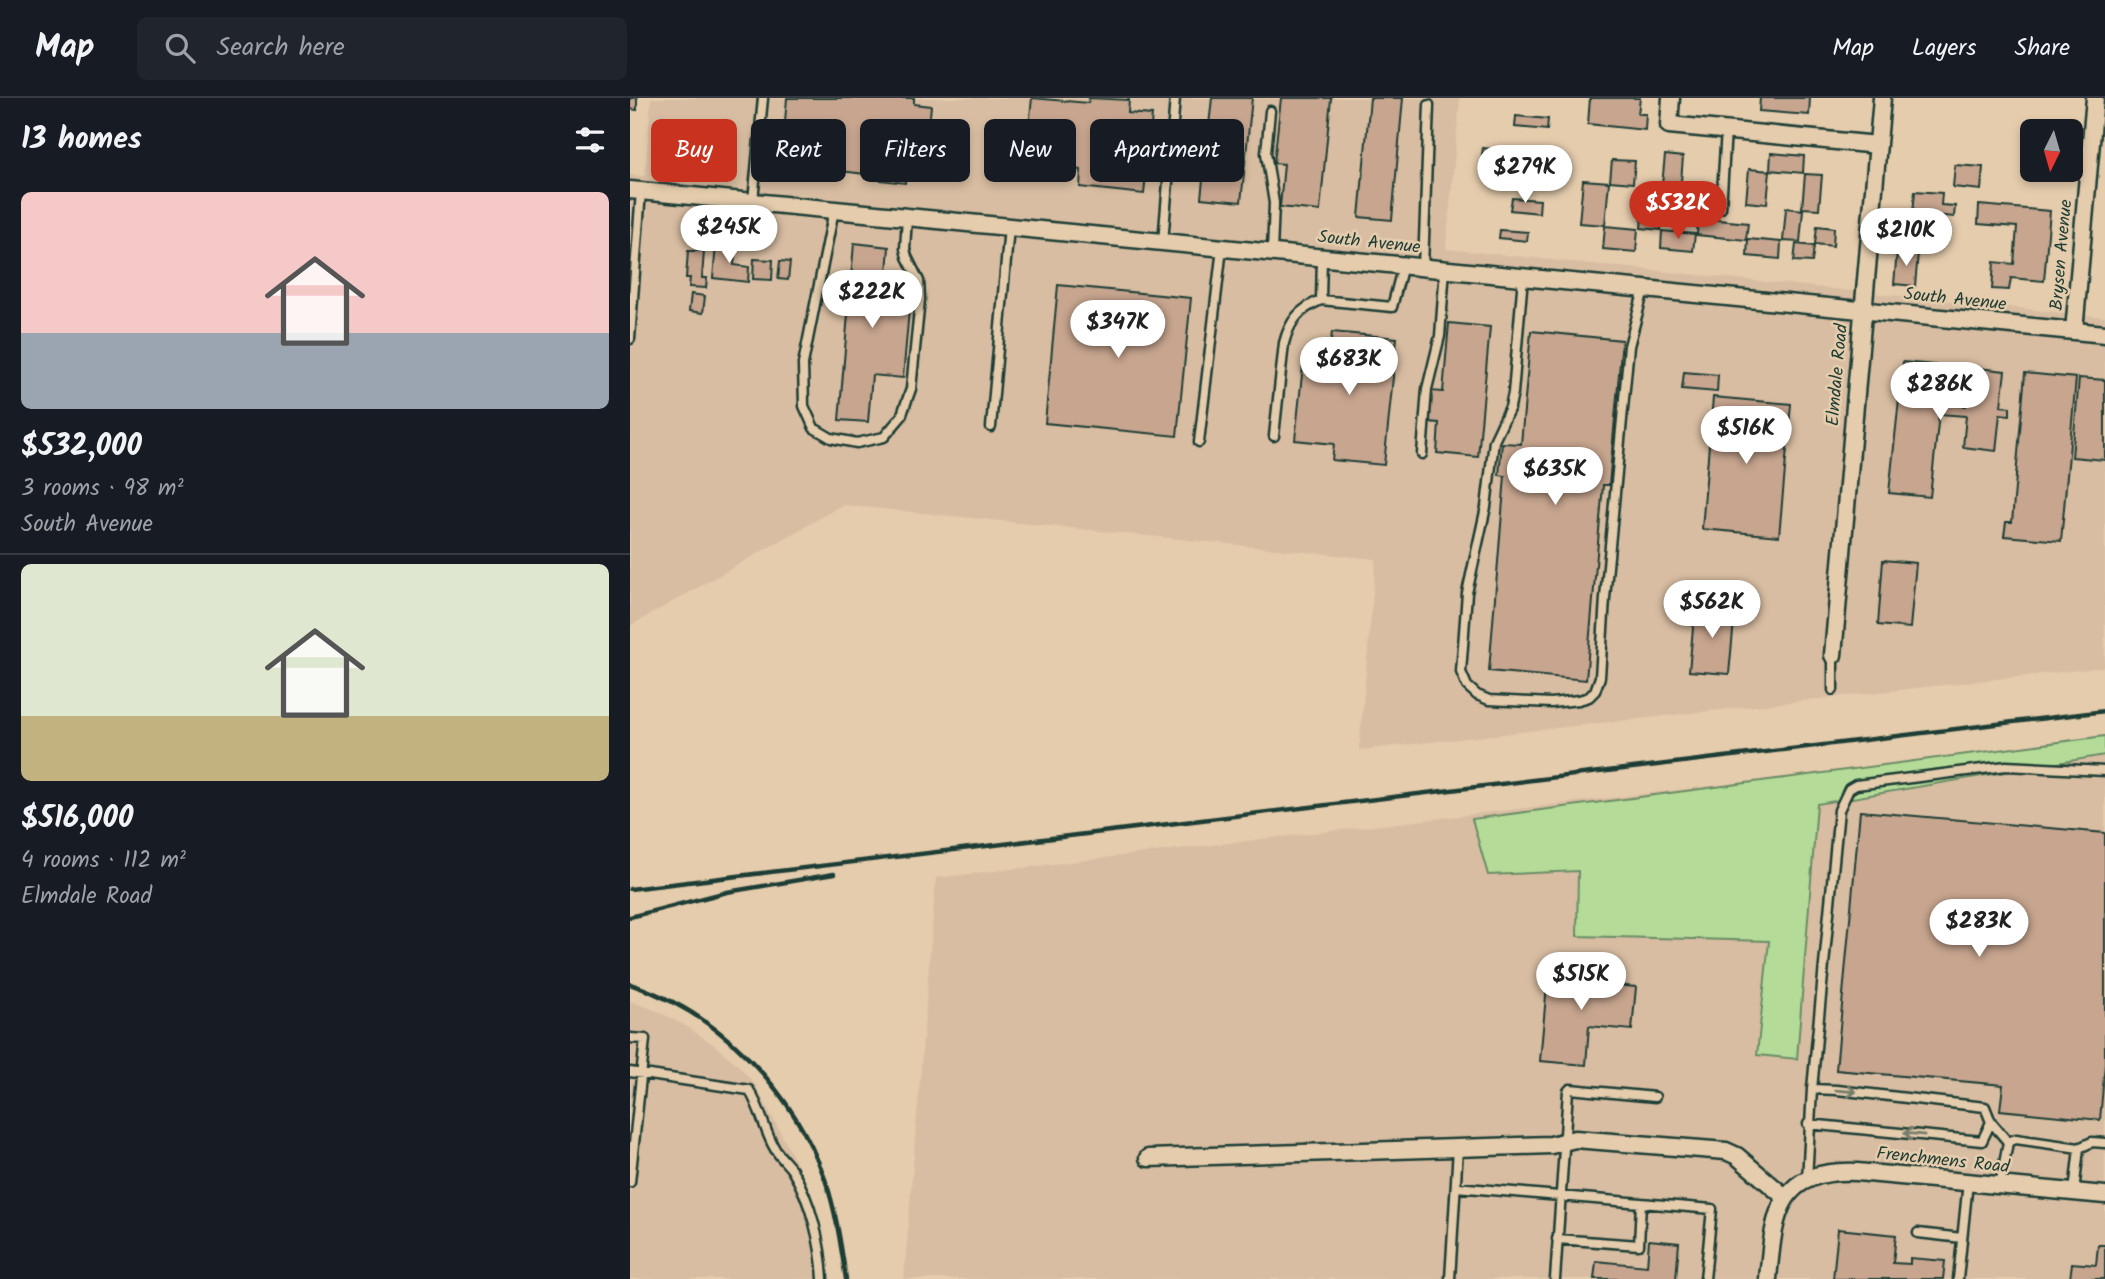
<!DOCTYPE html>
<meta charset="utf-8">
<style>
body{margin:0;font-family:Kalam,sans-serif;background:#20242c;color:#f1f3f6;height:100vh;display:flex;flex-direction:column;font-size:26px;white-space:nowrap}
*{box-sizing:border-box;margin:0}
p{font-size:23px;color:#9ea1a6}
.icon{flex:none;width:38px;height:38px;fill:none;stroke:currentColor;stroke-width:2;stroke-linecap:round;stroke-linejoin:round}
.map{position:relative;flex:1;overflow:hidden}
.side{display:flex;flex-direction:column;background:#171b24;width:630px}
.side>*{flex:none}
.hud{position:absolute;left:21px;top:21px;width:665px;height:63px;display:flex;gap:14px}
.needle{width:46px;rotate:185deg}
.buttons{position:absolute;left:1390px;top:21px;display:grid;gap:14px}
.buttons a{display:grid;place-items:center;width:63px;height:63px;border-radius:10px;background:#171b24;box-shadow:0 4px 10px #0003;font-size:35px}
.price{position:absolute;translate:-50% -60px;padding:0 16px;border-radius:24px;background:#fff;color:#222;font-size:23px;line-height:46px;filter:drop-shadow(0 2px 4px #0008)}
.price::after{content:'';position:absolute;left:50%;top:42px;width:21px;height:16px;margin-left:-10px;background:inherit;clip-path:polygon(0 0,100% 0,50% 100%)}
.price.current{background:#c8321e;color:#fff}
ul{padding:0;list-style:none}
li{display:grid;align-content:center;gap:14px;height:371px;padding:0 21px}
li+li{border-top:2px solid #363941}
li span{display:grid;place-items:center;height:217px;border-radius:10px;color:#555}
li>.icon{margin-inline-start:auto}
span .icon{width:126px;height:126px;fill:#fffc;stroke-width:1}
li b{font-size:30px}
h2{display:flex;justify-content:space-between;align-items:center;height:84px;padding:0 21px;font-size:30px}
.chip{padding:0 24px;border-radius:10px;background:#171b24;box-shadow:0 4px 10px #0003;font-size:24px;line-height:63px}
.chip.current{background:#c8321e;color:#fff}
header{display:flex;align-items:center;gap:42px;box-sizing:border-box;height:98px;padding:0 35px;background:#171b24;border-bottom:2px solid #363941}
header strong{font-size:33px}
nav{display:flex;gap:38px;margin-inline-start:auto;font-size:24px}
.search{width:490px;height:63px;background:#20242c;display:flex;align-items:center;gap:18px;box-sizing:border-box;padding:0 24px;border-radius:10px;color:#9ea1a6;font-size:26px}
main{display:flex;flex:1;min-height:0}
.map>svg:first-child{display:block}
.built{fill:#d8bda2}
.green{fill:#b4dc98;stroke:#6a8c66;stroke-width:2}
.building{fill:#c7a58f;stroke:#1f3d34;stroke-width:2}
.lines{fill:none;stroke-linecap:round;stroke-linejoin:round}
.service-casing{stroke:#1f3d34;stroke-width:13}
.minor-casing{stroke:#1f3d34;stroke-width:21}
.service{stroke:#e5ccad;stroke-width:8}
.minor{stroke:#e5ccad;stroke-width:16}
.rail{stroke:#1f3d34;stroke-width:4.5}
.oneway{stroke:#787d6a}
.labels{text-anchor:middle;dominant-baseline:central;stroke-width:5;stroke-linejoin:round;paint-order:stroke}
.street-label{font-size:18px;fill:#1f3d34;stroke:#e5ccad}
</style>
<header>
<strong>Map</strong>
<div class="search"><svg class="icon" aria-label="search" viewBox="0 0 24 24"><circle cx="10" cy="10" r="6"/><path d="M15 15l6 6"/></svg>Search here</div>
<nav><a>Map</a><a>Layers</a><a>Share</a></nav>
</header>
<main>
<section class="side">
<h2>13 homes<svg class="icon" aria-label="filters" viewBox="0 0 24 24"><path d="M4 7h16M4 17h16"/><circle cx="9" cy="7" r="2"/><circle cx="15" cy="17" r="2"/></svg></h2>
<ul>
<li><span style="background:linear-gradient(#f6c9c9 65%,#9aa5b1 0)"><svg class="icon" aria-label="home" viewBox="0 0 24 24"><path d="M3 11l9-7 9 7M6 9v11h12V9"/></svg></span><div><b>$532,000</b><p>3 rooms · 98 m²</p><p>South Avenue</p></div></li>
<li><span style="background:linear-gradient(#dfe7d0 70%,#c2b280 0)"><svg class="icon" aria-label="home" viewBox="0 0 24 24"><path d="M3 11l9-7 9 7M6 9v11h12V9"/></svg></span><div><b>$516,000</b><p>4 rooms · 112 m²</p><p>Elmdale Road</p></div></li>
</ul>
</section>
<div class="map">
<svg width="1475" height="1181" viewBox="0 0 1475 1181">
<rect width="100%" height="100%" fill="#e5ccad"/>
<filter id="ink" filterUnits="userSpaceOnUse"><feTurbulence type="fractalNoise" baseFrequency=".0143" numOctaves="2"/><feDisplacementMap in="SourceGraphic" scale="14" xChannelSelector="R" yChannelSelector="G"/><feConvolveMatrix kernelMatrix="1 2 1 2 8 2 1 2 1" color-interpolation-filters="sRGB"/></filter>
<g filter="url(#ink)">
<path class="built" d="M21 0H830L816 151 1475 219V569L729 652 746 461 213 407 0 528V77L15 78Z
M1475 641V1181H274L306 780Z
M0 903 25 912 56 928 84 947 107 966 125 986 171 1074 187 1112 196 1148 199 1181H0Z"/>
<path class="green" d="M1475 638V657L1187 706 1167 961 1127 957 1139 843 947 838 948 773 858 777 842 721Z"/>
<path class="building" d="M0 0H7V12L0 11Z
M157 0H284V6L301 8 296 56 279 54 275 85 235 80V76L210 73 211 64 191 61 194 39 154 35Z
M402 0 458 5 459 0 499 2 498 15 522 17 514 96 450 89 451 72 395 66Z
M582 0H622L611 104 571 100Z
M651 0H701L690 113 650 109 654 66 644 65Z
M740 0H773L762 122 729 119Z
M960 0H1010L1008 16H1016L1015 32 958 26Z
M1130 0H1180L1179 17 1129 13Z
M886 18 918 21 917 32 885 29Z
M45 21 69 23 66 62 42 61Z
M1398 41H1402V60H1396Z
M853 50 886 54 885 61 852 57Z
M1141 55 1174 58 1173 75 1140 72Z
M1035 57 1053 59 1049 108 1030 107Z
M982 62 1005 63 1003 85 980 83Z
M1325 67 1353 69 1351 92 1323 89Z
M1119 71 1140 73 1137 106 1116 104Z
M1175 76 1192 77 1189 111 1172 110Z
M953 82 979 84 975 127 949 125Z
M1285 93 1312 95 1311 107 1325 108 1324 119 1283 115Z
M882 100 910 102 909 115 880 112Z
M1349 107 1420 113 1414 183 1381 180 1379 192 1362 191 1364 164 1384 166 1387 129 1348 126Z
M1013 108 1033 109 1031 132 1011 130Z
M1156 110 1173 112 1170 144 1153 143Z
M1068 120 1118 125 1116 142 1067 137Z
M975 128 1008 131 1006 154 973 151Z
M1187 128 1204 130 1203 148 1185 146Z
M870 132 898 134 897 143 869 140Z
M1032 133 1065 136 1063 153 1031 150Z
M1118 141 1151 144 1150 161 1117 158Z
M224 145 259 149 256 187 281 189 273 280 242 277 238 324 209 322Z
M1166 146 1184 148 1182 164 1164 163Z
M86 147 106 149 104 167 119 169 118 184 83 180Z
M58 153H74L72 180H77L76 190 59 189 60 180H56Z
M1267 153 1288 155 1285 188 1264 186Z
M124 161 143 162 142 182 123 181Z
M150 163 160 164 158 182 148 181Z
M428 187 561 200 547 338 415 325Z
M61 196 75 198 73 215 59 213Z
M819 225 860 229 848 359 807 355 809 325 798 324 801 293 813 294Z
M901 233 992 242 979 387H973L956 582 859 573 875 378 869 377 872 345 891 346Z
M702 234 767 240 754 367 702 362 704 346 665 342 674 258 699 260Z
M1273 264 1313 268 1309 306 1336 308 1340 269 1375 273 1371 308 1380 309V317L1370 316 1366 353 1333 349 1336 318 1309 316 1300 399 1259 395Z
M1054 274 1088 277 1087 294 1052 291Z
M1395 275 1446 280 1431 443 1374 438 1376 424H1382Z
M1449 280 1475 282V362L1442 359Z
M1083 299 1161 306 1149 438 1072 431Z
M1253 462 1286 465 1280 530 1248 527Z
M1065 509 1105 512 1099 576 1059 573Z
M1230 713 1475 735V966L1470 1022 1370 1012 1373 987 1206 972Z
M919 865 964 869 963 885 1006 889 1002 932 959 928 956 967 910 963Z
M1208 1131 1266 1137 1263 1165 1280 1166V1160L1315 1163 1313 1181H1203Z
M1019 1142 1049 1145 1046 1181H964L966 1163 1017 1168Z
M1468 1147H1475V1181H1440L1442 1165 1466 1167Z"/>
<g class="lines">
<defs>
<path id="service" d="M640 13 636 55 644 105 642 154
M123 103 133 0
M1091 110 1096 32
M204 112 173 266 174 308 184 330 201 340 227 345 254 339 271 319 281 291 290 201 289 183 277 159 275 151 277 119
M533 144 545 0
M692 159 691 202 762 209 773 167
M793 169 799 7
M893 179 883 295 880 309 864 343 856 409 837 495 831 574 837 588 847 597 859 602 921 605 949 602 959 599 965 593 970 579 975 500 999 248 1014 191
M0 241 11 93
M361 329 379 129
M644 338 654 245C660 222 670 211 691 202
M569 344 592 150
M792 356 797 291 810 238 815 171
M1203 592V557
M0 940 15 941 0 1084
M0 974 119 992C131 1010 134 1033 145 1051 150 1059 157 1065 162 1072 181 1103 191 1145 193 1181
M1182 991 1209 712 1219 691 1226 687 1376 668 1475 673
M1361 1024 1378 1044
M1177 1082 1182 991 1207 992 1355 1009 1361 1024 1352 1043 1178 1026
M1370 1088 1378 1044 1386 1041 1449 1050
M826 1089 1011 1105 1009 1147 927 1141
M1444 1094 1449 1050 1462 1044 1475 1045
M1011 1105 1082 1111 1075 1181
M1288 1135 1332 1140
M820 1181 828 1050
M925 1181 938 993 940 991 1025 999
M1328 1181 1338 1084"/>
<path id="minor" d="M1041 0 1039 27 1248 47
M0 92 1475 236
M1444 233 1465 0
M1203 557 1252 0
M518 1060 921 1047 945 1041 1096 1053 1107 1058 1156 1100
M1138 1181C1144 1115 1147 1071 1227 1074L1475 1097"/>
</defs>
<use href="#service" class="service-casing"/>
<use href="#minor" class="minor-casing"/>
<use href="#service" class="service"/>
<use href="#minor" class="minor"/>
<path class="rail" d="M0 791 1475 613
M0 819 97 794 204 776
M0 886C91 916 163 992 195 1081 206 1113 211 1148 216 1181"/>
</g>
<defs><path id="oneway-shaft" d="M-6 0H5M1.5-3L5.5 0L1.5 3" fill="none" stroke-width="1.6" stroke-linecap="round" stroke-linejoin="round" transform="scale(1.75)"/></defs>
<g class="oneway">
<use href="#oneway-shaft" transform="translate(1216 993) rotate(5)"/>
<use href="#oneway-shaft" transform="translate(1284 1036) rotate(-174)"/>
</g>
</g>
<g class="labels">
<g class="street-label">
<text transform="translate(739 145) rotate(6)">South Avenue</text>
<text transform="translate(1432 157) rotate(-85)">Brysen Avenue</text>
<text transform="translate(1325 202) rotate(6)">South Avenue</text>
<text transform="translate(1208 277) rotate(-85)">Elmdale Road</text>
<text transform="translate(1313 1063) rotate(6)">Frenchmens Road</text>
</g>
</g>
</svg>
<div class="buttons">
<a><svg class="needle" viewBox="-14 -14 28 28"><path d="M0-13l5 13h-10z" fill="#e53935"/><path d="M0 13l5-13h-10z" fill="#9ea1a6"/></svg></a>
</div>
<b class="price" style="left:895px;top:107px">$279K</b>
<b class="price current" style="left:1048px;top:143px">$532K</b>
<b class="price" style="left:99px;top:167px">$245K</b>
<b class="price" style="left:1276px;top:170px">$210K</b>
<b class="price" style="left:242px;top:232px">$222K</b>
<b class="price" style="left:488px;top:262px">$347K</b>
<b class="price" style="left:719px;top:299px">$683K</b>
<b class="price" style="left:1310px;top:324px">$286K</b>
<b class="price" style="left:1116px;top:368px">$516K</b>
<b class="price" style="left:925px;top:409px">$635K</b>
<b class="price" style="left:1082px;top:542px">$562K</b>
<b class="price" style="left:1349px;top:861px">$283K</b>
<b class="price" style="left:951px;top:914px">$515K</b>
<div class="hud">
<a class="chip current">Buy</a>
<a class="chip">Rent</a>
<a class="chip">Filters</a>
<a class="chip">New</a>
<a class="chip">Apartment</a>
</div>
</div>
</main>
